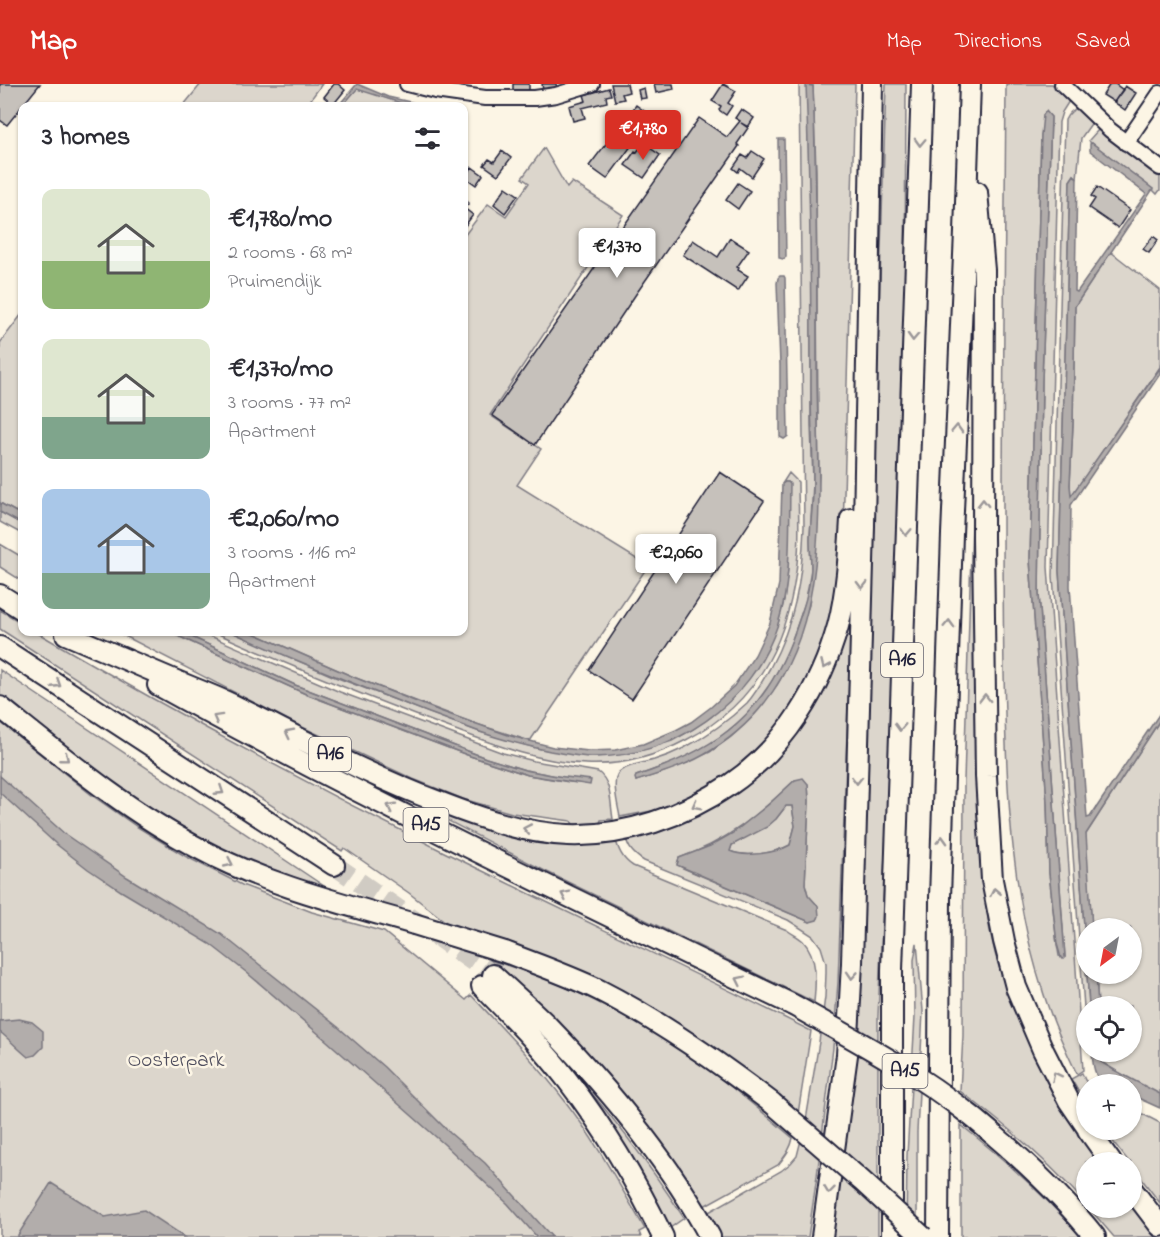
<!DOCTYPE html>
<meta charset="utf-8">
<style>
body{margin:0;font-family:"Indie Flower",sans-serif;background:#f7f7f7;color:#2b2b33;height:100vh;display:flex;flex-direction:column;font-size:22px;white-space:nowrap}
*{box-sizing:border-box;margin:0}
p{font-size:20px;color:#7c7c81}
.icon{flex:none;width:33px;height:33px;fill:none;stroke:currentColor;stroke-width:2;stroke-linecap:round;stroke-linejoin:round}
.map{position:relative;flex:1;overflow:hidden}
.drawer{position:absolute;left:18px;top:18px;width:450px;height:534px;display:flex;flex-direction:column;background:#fff;border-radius:12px;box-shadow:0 2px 4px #0004}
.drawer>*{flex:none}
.needle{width:39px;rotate:212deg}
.fabs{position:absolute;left:1076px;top:834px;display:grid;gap:12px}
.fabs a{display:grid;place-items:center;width:66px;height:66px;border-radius:50%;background:#fff;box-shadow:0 2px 4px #0004;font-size:30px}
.price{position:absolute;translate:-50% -51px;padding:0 14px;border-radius:6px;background:#fff;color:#222;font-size:20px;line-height:39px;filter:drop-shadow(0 2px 3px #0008)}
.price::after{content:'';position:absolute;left:50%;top:36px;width:18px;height:14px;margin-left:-9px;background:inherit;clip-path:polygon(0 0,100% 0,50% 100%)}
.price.selected{background:#d93025;color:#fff}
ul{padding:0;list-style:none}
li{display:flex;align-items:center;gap:18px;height:150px;padding:0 24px}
li span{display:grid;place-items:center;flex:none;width:168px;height:120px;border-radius:12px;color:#555}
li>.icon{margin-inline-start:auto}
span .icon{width:72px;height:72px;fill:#fffc;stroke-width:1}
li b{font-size:26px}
h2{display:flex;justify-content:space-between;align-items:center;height:72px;padding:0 24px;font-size:26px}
header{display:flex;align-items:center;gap:36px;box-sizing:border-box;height:84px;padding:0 30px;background:#d93025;color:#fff}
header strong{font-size:28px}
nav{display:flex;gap:33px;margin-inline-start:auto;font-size:21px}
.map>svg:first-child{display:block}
.green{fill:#dcd6cc;stroke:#7f7c84;stroke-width:1.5;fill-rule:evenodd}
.water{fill:#b2adab;stroke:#78757e;stroke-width:1.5;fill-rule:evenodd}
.building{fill:#c6c1bb;stroke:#22223b;stroke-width:1.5}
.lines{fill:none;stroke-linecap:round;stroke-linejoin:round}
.highway-tunnel{stroke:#d0cbc3;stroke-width:20;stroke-dasharray:20 10;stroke-linecap:butt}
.minor-casing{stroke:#22223b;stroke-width:18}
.highway-casing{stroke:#22223b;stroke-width:24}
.minor{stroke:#fcf5e5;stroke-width:14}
.highway{stroke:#fcf5e5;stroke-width:20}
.highway-bridge-casing{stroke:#22223b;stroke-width:24;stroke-linecap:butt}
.highway-bridge{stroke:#fcf5e5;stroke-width:20}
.oneway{stroke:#9a9698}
.labels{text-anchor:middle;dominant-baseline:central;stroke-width:5;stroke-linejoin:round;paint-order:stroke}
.shield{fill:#fcf5e5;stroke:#63616e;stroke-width:1.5}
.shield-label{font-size:20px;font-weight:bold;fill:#22223b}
.park-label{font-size:21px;fill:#504f5f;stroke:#fcf5e5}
</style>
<header>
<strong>Map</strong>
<nav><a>Map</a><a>Directions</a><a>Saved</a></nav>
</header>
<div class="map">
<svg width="1160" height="1153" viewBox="0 0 1160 1153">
<rect width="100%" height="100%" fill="#fcf5e5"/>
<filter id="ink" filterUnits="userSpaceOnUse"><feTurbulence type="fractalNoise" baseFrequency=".0167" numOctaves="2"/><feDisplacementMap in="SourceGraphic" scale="12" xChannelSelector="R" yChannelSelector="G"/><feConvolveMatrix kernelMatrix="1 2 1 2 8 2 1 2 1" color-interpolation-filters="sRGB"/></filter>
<g filter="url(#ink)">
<path class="green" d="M201 0H322L311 15 321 22H183Z
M799 0H855L843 448 835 519 822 562 802 607 780 639 767 656 739 682 698 710 667 724 620 733C618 722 611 696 619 688 627 681 643 679 654 676 664 673 674 669 684 664 707 652 728 637 747 619 756 609 763 596 770 584 795 538 802 496 804 443ZM807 1 813 2 816 86 818 332 819 392 809 521 785 587 777 601 754 631 731 653 710 668 664 688 636 697V692L678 677 698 667 718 655 748 630 771 599 787 570 806 516 811 485 810 455 813 398 811 342V163Z
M886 0H906L905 198 899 406 892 606 878 933V1153H831L864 725Z
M1006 0H1052L1069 17 1062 28 1059 38 1048 483 1083 986 1077 990C1063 961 1050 932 1041 901 1009 801 1006 692 1004 588 1003 526 1003 464 1003 402 1004 268 1004 134 1006 0ZM1046 28 1051 33 1042 297 1039 510 1065 873 1059 872 1057 860 1049 789 1047 718 1030 475 1041 51Z
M357 4 410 22H342Z
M1079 24 1093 37 1081 54 1077 94 1074 91 1070 97 1059 487 1086 870V890H1087L1089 922H1086V951L1053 492 1065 36C1068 30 1072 25 1079 24Z
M1099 45 1104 51 1160 93V106L1157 110 1151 104 1092 59 1091 60 1089 56Z
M544 64 567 104 572 98 623 131 490 331 541 365 517 401 648 482 530 657 473 639 356 594 251 548H464V152L488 120 506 132 529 99 522 94Z
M1111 168 1160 206V283L1071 413 1070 401 1073 340 1075 222Z
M22 230V421L16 428 0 419V259Z
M975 340 982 769C984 795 985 821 990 847 1007 934 1053 1005 1100 1078H1086V1120C1048 1077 1006 1041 960 1007L963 952 964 697Z
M789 389 798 398C798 422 800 446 798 470 791 550 761 618 686 656 656 672 621 682 586 680 536 678 488 658 442 641 365 612 289 582 214 548H232L335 593 480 648 536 664 592 673 618 671 650 664 672 657 693 645 711 633 762 575 778 539 784 517 788 483V398H785L782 400Z
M0 428 22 440V450L0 438Z
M0 460 22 473V497L0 483Z
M852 510 838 898 833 964 817 1092 808 1153H721L718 1145 707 1129 781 1087 791 1079 797 1072 806 1036 819 958 825 913 826 889V879L821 863 813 852 788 836 644 777C633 770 628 764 625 751L766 680ZM795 696 808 700 809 717 805 800 808 811 818 822V834L810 838 683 784 677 780 679 774C728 757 758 731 795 696Z
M0 526 22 539V548H36C168 625 303 698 440 766 563 827 688 885 811 947L797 1036 568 882 512 860 451 842 409 809 344 764 342 767 0 545Z
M117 548H169L308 611 470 672 528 691 569 698 590 700 557 692 525 686 486 674 295 601 181 548H201L340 608 503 669 534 677 598 688C612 698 610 719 613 735L601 736 600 739 573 740 571 737 512 729 463 715 413 695 298 641Z
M0 586 336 810 260 783 197 752 125 708 0 614Z
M1160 636V1012L1113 985 1101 978V968H1131V922H1098L1096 890H1131V844H1092L1085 756 1086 750Z
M0 638 93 712 136 742 185 772 242 801 289 819 312 828 384 848 466 916 471 911C503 945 536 979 565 1017 596 1057 620 1102 645 1145L639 1148 641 1153H0Z
M385 704 426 721 615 753C618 765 622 775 633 782L787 846C792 850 799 853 803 857 818 873 816 898 814 918L545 787Z
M786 722H792L795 742 790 761C776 769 745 774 730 767L732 761 776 735Z
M917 859 923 927 917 1048V1153H906L907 1072 915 933 914 876Z
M489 876C554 894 617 925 674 962 717 989 755 1022 793 1054 791 1065 785 1072 778 1081L704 1122C669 1065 628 1011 582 963 569 948 553 936 539 922 522 906 506 890 489 876Z
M565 979C609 1027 649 1080 684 1134L670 1144 648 1106Z
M1082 989 1085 996 1089 1000H1086V1020L1071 995Z
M1131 1024 1160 1039V1119L1131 1081V1078H1129L1104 1046H1131Z
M961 1041C1004 1075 1045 1111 1081 1153H961Z
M1131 1120 1155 1153H1114L1089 1124H1131Z"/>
<path class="water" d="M357 0 388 13 428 22H410L357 5 342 22H338Z
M806 1 813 2C817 98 817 195 817 292 818 422 840 586 712 666 689 681 662 689 636 697L635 694 636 692C719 665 766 630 796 545 803 525 810 505 811 484 811 475 810 465 810 456 810 437 814 417 813 397 813 367 811 337 811 306 811 205 810 103 806 1Z
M1046 27 1051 33 1042 297 1039 510 1065 873 1063 875 1061 874 1057 860 1049 789 1047 718 1030 475 1041 51 1043 31Z
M778 55H784L786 173 783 175 779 174Z
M1092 59 1153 105 1075 222 1073 340 1070 401 1071 412 1160 284V290L1071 421 1070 502 1087 734 1090 733 1160 629V636L1086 750 1092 844H1086V870L1059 487 1070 97 1074 91 1077 94 1075 207 1077 208 1146 110 1090 67V60Z
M780 192H784L785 194 788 348V352L784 355 780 353V281L777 199 778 194Z
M785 398H788L790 400C789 447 792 496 778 540 752 620 674 674 591 673 577 673 564 669 550 667 527 662 503 656 480 648 463 642 446 635 429 629 363 603 296 578 232 548H251L356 594 440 627 511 652 553 663 589 667 615 666 643 660 676 646 691 638 711 623 734 602 755 571 770 539 779 500 782 400Z
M0 419 16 428 22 421V440L0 428Z
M169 548H181L295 601 486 674 525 686 557 692 591 696 590 701 528 691 470 672 308 611Z
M0 692 66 751 127 793 221 850 338 943 384 983 450 1049 485 1079 552 1153H537L508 1120 444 1060 327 957 246 888 210 860 121 807 88 785 56 760 0 709Z
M803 694 808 700 809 717 805 800 808 811 818 822 819 832 817 836 810 838 677 781 679 774 710 762 733 749 769 720 795 696ZM786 722H792L795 742 790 761C776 769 745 774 730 767L732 761 767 743 776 735Z
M1087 890H1096L1098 922H1089Z
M19 935 32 938 43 947V963L35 971 28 973C18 965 10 956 0 948V937Z
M1092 968H1101V978L1114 986 1160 1010V1024L1131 1011V1000C1101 1000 1094 1000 1092 968Z
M51 1099 105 1133 144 1126 185 1153H18V1151Z"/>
<path class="building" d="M0 0H40L7 41 0 36Z
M334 0H338L345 6 333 21 324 13Z
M513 0H529V7H513Z
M542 0H556L557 4 543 6Z
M611 0H627L629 8 622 10 624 15 615 17Z
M654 0H673L674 5 656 9Z
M723 0 736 7 728 19 732 22 726 31 719 26 721 22 712 17Z
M1110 0H1115L1123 6 1114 18 1103 11Z
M1125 2 1136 9 1125 26 1114 18Z
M609 4 611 11 606 12 607 18 582 24 585 34 573 37 569 22 586 17 584 11Z
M644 4 646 14 640 15 638 6Z
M636 21 647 29 636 46 624 38Z
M741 25 754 34 748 43 741 39 748 44 737 60 739 62 636 210 535 361 492 331 699 34 727 53 740 37 735 34Z
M659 37 674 46 665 60 658 55 655 59 648 54Z
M615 48 632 61 607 95 589 82Z
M641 62H647L660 71 644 94 625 81 635 67 637 68Z
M502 67 511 74 498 91 484 81 489 75 494 78Z
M752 67 764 75 752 93 740 84 738 88 733 84 742 71 747 74Z
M472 83 483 91 476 101 465 93Z
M738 99 750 107 738 125 726 116Z
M506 103 518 111 505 129 494 120Z
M1097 103 1130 126 1118 144 1089 124 1095 115 1091 112Z
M464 115 469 119 464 124 473 131 464 143Z
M1153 152 1158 156 1149 169 1143 165Z
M730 154 749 166 737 183 739 184 738 186 748 192 738 207 683 171 693 156 718 173Z
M720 388 764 417 632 615 589 586Z"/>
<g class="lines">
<path class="highway-tunnel" d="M334 781 493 891"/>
<defs>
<path id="minor" d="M407 0 435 7 485 14H535L556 11 592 0
M1062 0 1110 46 1160 84
M1126 59 1160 9"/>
<path id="highway" d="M977 108 984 186 983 453 986 692 992 796 1004 857 1016 903 1043 966 1069 1017 1086 1042
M0 511 22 525
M66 550C102 565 138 581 174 596 193 604 212 611 231 620 300 654 367 691 439 718 480 734 523 749 568 751 626 753 684 732 731 700 785 663 821 603 838 542 847 508 849 469 851 435
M0 563 334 781
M158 601C366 716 580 818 793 921
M0 623C64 674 127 727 200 765 267 801 341 819 414 840
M505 868C536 880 568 891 599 906 660 937 717 977 772 1019
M493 891C510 907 529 923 546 940 608 1004 668 1075 710 1153
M482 902C512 933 542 963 568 997 605 1045 637 1099 663 1153
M1088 1046 1111 1078
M1009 1064C1040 1092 1070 1121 1095 1153
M1131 1104 1160 1142
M822 1153 847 971 852 879 864 442 872 0
M892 1153V886L922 0
M938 1153 940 814 952 450 965 148 970 0"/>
</defs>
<use href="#minor" class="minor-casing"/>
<use href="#highway" class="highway-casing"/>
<use href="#minor" class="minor"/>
<use href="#highway" class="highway"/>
<defs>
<path id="highway-bridge" d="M414 840 505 868
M793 921C854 955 916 988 970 1031 984 1042 996 1053 1009 1064
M772 1019 862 1097 923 1153"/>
</defs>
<use href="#highway-bridge" class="highway-bridge-casing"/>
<use href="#highway-bridge" class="highway-bridge"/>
</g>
<defs><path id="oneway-chevron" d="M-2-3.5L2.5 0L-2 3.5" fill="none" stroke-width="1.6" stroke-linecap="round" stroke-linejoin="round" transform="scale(1.5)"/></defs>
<g class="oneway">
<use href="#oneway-chevron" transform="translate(920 58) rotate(92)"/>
<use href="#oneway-chevron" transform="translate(913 253) rotate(92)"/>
<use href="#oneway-chevron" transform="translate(957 345) rotate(-88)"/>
<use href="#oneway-chevron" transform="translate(983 419) rotate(-90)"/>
<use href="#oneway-chevron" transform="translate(906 448) rotate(92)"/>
<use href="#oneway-chevron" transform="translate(862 501) rotate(91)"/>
<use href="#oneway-chevron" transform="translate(949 540) rotate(-88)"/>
<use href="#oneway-chevron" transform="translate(825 581) rotate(114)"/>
<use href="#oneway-chevron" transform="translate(57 600) rotate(33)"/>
<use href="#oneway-chevron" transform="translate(985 614) rotate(-91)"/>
<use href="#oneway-chevron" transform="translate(217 634) rotate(-151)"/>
<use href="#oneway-chevron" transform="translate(900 643) rotate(92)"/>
<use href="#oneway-chevron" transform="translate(289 649) rotate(-153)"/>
<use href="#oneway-chevron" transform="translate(65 674) rotate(39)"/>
<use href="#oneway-chevron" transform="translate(857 696) rotate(91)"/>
<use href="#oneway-chevron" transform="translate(220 707) rotate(33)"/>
<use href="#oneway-chevron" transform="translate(696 721) rotate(152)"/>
<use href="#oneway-chevron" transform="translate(391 723) rotate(-153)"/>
<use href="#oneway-chevron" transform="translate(527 745) rotate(-169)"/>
<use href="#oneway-chevron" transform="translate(942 756) rotate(-88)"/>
<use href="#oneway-chevron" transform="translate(229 779) rotate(25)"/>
<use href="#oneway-chevron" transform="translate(995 808) rotate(-101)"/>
<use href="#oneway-chevron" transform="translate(565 811) rotate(-154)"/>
<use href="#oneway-chevron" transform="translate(852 891) rotate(94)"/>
<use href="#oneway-chevron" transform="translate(740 896) rotate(-154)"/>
<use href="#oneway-chevron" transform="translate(1056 992) rotate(-117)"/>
<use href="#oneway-chevron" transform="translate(829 1106) rotate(97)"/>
</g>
</g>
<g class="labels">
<g class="shield">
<rect x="881" y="559" width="42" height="34" rx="4.5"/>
<rect x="309" y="653" width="42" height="34" rx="4.5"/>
<rect x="403.5" y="724" width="45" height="34" rx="4.5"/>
<rect x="882.5" y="970" width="45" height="34" rx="4.5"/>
</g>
<g class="shield-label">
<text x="902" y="576">A16</text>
<text x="330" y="670">A16</text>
<text x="426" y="741">A15</text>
<text x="905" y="987">A15</text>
</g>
<g class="park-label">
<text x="176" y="977">Oosterpark</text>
</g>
</g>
</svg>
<div class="fabs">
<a><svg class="needle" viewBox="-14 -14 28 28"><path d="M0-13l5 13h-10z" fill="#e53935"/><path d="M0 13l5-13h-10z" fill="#7c7c81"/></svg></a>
<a><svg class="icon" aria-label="locate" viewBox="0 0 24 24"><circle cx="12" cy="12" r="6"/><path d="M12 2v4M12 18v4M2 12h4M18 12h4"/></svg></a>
<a>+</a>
<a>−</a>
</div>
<b class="price selected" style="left:643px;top:77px">€1,780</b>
<b class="price" style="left:617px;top:195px">€1,370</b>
<b class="price" style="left:676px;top:501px">€2,060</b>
<section class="drawer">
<h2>3 homes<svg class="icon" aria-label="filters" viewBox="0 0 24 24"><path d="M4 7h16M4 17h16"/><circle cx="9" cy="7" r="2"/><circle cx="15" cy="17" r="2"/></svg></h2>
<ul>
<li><span style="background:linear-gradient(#dfe7d0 60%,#8fb573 0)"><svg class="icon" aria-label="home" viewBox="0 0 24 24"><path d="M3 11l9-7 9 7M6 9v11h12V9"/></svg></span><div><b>€1,780/mo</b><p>2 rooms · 68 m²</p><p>Pruimendijk</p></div></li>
<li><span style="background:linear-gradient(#dfe7d0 65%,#7fa58c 0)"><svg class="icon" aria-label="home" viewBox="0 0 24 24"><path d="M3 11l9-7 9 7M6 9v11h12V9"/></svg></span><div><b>€1,370/mo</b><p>3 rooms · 77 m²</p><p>Apartment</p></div></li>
<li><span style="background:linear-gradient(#a9c7e8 70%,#7fa58c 0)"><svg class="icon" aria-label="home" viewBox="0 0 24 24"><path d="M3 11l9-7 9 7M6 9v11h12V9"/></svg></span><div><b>€2,060/mo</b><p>3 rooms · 116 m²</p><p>Apartment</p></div></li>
</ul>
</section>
</div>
